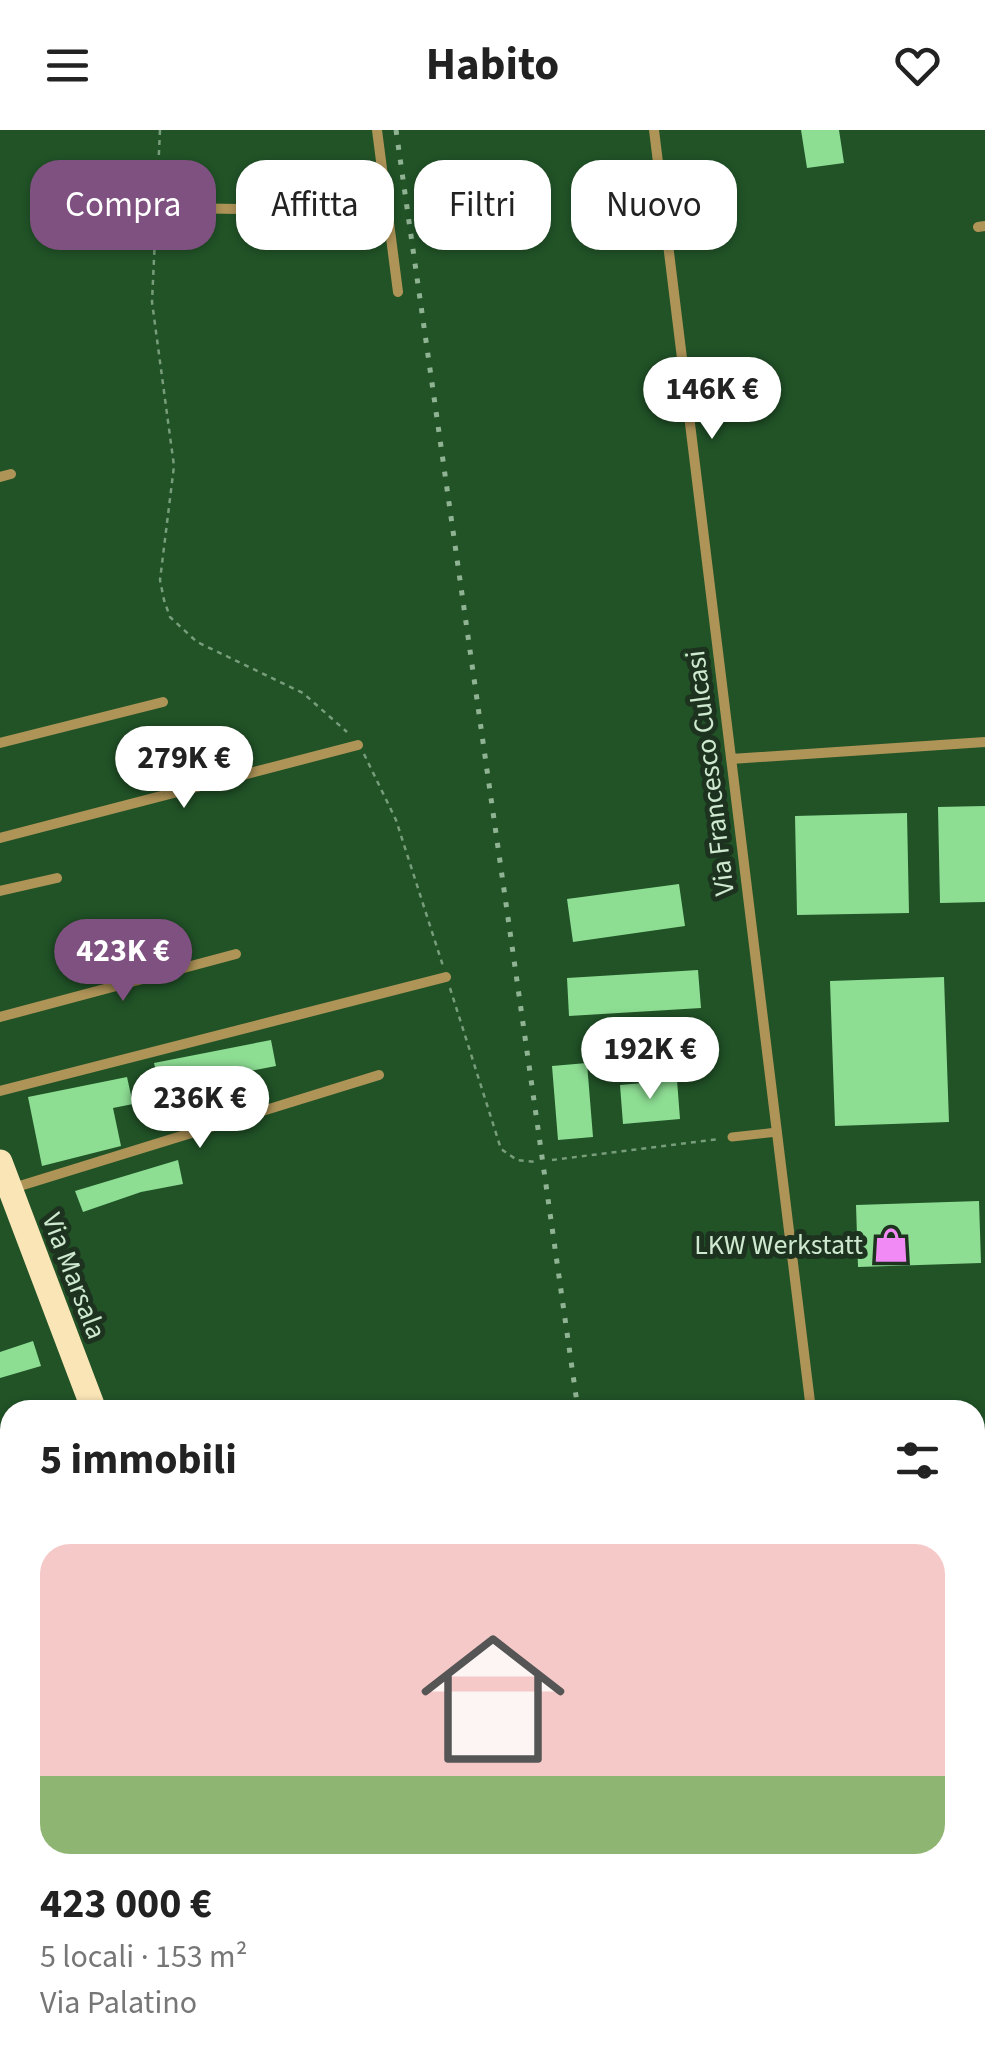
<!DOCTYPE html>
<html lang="it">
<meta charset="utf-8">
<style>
body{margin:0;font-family:"Source Sans 3",sans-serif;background:#f2f2f2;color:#222;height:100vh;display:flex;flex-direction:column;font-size:38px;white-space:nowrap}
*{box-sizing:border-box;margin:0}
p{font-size:32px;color:#767676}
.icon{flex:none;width:55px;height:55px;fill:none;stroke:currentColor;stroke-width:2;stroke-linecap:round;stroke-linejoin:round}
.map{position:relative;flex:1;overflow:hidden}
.panel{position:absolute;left:0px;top:1270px;width:985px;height:672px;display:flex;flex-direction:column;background:#fff;border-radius:30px 30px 0 0;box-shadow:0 2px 8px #0004}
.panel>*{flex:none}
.banner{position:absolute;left:30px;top:30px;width:925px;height:90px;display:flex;gap:20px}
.price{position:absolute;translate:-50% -85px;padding:0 22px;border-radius:35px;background:#fff;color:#222;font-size:32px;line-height:65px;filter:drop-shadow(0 2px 5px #0008)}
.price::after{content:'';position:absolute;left:50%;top:60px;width:30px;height:22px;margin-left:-15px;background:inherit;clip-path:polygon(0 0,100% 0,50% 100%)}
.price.active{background:#7f5180;color:#fff}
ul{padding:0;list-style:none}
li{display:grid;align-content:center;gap:20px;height:530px;padding:0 40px}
li span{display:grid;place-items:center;height:310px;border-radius:30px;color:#555}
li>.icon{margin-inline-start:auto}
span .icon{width:180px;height:180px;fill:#fffc;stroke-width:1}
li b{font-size:42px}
h2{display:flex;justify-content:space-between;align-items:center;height:120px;padding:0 40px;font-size:42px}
.chip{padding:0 35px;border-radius:30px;background:#fff;box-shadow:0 2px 8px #0004;font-size:35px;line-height:90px}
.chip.active{background:#7f5180;color:#fff}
header{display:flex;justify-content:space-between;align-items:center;height:130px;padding:0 40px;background:#fff;font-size:45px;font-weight:700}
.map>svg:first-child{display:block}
.building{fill:#8ddd93}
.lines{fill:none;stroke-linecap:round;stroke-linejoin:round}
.path{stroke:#779d7a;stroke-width:2.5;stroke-dasharray:5 5;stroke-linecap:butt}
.pedestrian{stroke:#af9458;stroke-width:9}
.minor{stroke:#af9458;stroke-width:10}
.secondary{stroke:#e9be59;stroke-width:20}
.primary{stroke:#fae5b6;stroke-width:25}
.rail{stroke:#90b393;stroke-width:5;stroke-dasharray:5 10;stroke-linecap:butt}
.labels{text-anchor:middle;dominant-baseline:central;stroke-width:10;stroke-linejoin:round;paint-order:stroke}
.street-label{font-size:28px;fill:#cee9cf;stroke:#1d331f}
.poi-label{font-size:28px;fill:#cee9cf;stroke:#1d331f;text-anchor:end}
</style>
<header><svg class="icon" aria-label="menu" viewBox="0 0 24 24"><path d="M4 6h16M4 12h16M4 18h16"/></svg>Habito<svg class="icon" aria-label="heart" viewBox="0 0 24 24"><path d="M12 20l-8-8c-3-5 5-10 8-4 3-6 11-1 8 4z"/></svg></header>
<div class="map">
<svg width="985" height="1941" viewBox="0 0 985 1941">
<rect width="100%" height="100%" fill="#215327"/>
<path class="building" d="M801 0H839L844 33 807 38Z
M985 676V772L940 773 938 677Z
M907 683 909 783 797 785 795 686Z
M679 754 685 796 573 812 567 769Z
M698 840 701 878 569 886 567 848Z
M944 847 949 992 835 996 830 851Z
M271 910 276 936 160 958 154 933Z
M587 933 593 1007 558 1010 552 936Z
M127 947 133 974 113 978 121 1016 42 1036 28 967Z
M677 950 680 989 623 994 620 955Z
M178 1030 183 1054 141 1062 83 1082 75 1061Z
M979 1071 981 1133 858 1137 856 1075Z
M33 1211 41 1236 0 1248V1222Z"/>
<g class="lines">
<path class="path" d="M160 0 152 172 174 336 160 450 164 470 170 487 197 512 303 563 347 602
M364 624 396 690 443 836
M450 858 501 1019 517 1030 537 1032
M552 1030 719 1009"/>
<path class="pedestrian" d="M732 1007 777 1002"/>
<path class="minor" d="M377 0 398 162
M654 0 811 1280
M175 78 387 81
M978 97 985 96
M0 347 11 344
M0 613 163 572
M731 629 985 612
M0 708 358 615
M0 761 57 748
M0 887 236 824
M0 961 446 847
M10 1059 379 945
M891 1932 892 1941"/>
<path class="secondary" d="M975 1483 985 1472
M967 1932 968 1941"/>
<path class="primary" d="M0 1032 94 1280
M355 1932 359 1941"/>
<path class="rail" d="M396 0 578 1280
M673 1932 674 1941"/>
</g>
<defs>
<symbol id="shop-bare" viewBox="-9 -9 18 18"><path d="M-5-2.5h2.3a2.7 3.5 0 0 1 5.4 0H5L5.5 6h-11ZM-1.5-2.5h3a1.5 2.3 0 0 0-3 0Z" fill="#f18af4" stroke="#1d331f" stroke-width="2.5" paint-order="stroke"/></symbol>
</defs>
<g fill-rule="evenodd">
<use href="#shop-bare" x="866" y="1090" width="50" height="50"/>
</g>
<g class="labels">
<g class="street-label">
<text transform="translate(710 643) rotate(-97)">Via Francesco Culcasi</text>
<text transform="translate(74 1146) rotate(69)">Via Marsala</text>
</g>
<g class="poi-label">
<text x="863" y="1115">LKW Werkstatt</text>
</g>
</g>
</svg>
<b class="price" style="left:712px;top:312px">146K €</b>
<b class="price" style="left:184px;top:681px">279K €</b>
<b class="price active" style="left:123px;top:874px">423K €</b>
<b class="price" style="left:650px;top:972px">192K €</b>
<b class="price" style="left:200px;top:1021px">236K €</b>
<div class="banner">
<a class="chip active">Compra</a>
<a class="chip">Affitta</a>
<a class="chip">Filtri</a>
<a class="chip">Nuovo</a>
</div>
<section class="panel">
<h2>5 immobili<svg class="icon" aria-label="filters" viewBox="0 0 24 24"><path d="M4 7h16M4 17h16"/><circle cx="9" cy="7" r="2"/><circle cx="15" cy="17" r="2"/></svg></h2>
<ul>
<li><span style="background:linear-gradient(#f6c9c9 75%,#8fb573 0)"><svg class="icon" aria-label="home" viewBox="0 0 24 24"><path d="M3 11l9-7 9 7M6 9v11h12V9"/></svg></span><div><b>423 000 €</b><p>5 locali · 153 m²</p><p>Via Palatino</p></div></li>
</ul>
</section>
</div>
